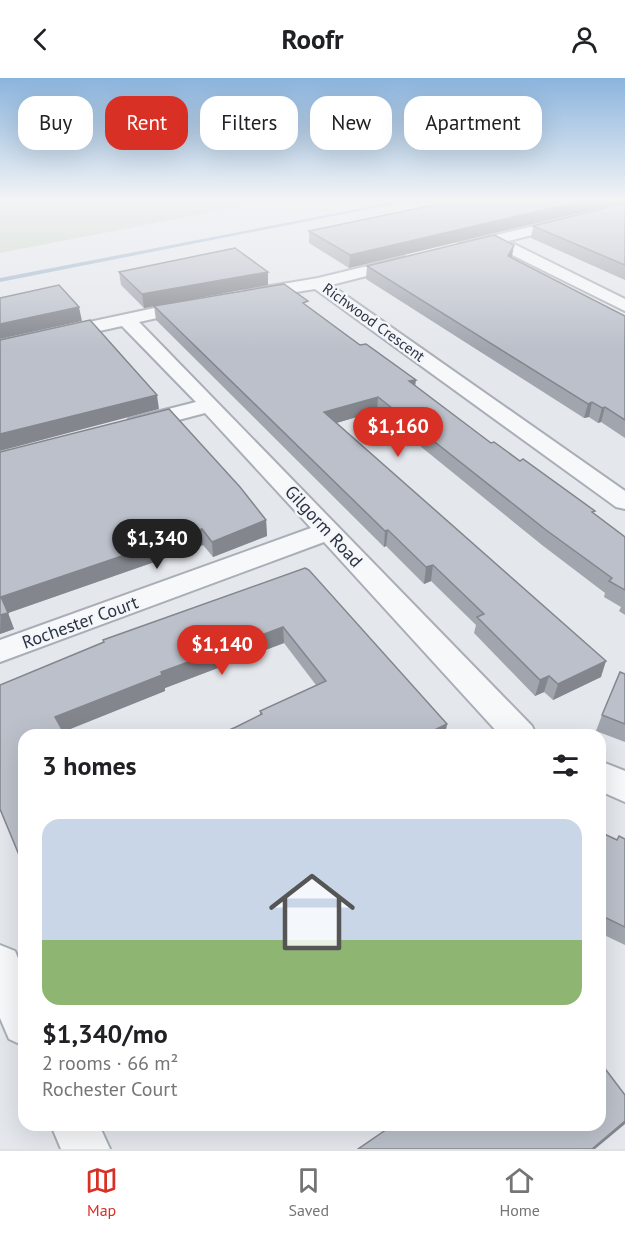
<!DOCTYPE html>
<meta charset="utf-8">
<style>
body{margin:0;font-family:"PT Sans",sans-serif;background:#f2f2f2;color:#202124;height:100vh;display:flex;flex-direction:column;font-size:22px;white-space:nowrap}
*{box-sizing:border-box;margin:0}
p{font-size:20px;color:#757577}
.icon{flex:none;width:33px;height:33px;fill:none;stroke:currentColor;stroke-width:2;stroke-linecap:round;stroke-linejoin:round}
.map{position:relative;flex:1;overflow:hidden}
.sheet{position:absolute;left:18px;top:651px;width:588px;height:402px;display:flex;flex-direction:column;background:#fff;border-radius:18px;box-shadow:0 6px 24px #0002}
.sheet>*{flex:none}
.guide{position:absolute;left:18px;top:18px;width:590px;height:54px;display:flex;gap:12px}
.price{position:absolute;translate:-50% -51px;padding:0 14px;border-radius:21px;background:#d93025;color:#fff;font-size:20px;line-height:39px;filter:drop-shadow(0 2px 3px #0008)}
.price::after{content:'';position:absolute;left:50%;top:36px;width:18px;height:14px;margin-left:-9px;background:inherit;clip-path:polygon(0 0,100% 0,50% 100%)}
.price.on{background:#222;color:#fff}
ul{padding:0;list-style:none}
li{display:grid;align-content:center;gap:12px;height:318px;padding:0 24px}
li+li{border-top:2px solid #e0e0e0}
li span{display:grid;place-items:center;height:186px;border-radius:18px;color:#555}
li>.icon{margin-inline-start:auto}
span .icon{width:108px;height:108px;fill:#fffc;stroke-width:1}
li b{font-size:26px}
h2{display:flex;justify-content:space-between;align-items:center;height:72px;padding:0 24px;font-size:26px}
.tag{padding:0 21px;border-radius:18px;background:#fff;box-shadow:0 6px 24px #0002;font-size:21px;line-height:54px}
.tag.on{background:#d93025;color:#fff}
header{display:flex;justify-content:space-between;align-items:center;height:78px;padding:0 24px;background:#fff;font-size:27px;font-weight:700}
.dock{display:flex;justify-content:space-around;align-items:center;height:84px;border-top:2px solid #e0e0e0;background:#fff;font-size:16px;color:#757577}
.dock a{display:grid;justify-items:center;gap:3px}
.dock .on{color:#d93025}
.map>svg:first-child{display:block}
.green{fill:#c9d6c5}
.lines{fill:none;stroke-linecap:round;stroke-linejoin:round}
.stream{fill:#9fb4cc;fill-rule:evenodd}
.street-casing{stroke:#a9aeb7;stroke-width:4}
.street{fill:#f7f8fa;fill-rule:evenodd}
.wall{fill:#a1a5ae}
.shaded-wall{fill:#83868d}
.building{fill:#bbc0ca;stroke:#83868d;stroke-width:1.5}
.labels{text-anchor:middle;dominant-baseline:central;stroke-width:5;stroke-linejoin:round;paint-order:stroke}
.far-street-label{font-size:15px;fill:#2b3445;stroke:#f4f6f9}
.street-label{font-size:18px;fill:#2b3445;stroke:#f4f6f9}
</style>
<header><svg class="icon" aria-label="back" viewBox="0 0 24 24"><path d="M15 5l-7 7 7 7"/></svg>Roofr<svg class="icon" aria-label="person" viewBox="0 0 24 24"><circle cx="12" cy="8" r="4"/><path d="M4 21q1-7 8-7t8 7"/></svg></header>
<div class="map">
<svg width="625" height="1071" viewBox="0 0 625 1071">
<rect width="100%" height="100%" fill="#e4e7ec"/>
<path class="green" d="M0 121H279L0 175Z"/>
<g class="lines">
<path class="stream" d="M410 121H419L0 204V200Z"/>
<defs>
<path id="street" d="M625 126V134L508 163 625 221V233L492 167 464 174 456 169 459 166Z
M404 179 412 184 410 187 331 207 625 413V431L616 429 315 211 252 221 246 220 243 216 246 212 318 200Z
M192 222 198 223 201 227 198 231 139 244 532 648 536 657H500L324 464 0 584V562L311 450 205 335 137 353 129 351 126 346 129 341 196 324 122 248 0 275V263Z
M600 683 625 693V724L600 713Z
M0 867 15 873 24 895V968L9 961 0 940Z
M51 1047H99L110 1071H61Z"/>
</defs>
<use href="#street" class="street-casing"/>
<use href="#street" class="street"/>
</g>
<path class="wall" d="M625 121V124L349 190 309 165V153Z
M625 125V202L531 160 533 148Z
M511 180 625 238V360L601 344 598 345 589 339 584 340 366 201 367 188Z
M119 194 268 207 144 230 121 207Z
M154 228 308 229 487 362 594 436 625 459V537L619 533 621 529 604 519 605 515 542 467 377 333 336 345 601 599 553 622 544 614 535 618 474 555 476 547 431 503 424 506 386 468 384 469 156 242Z
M0 374 266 442 267 458 213 479 203 467 8 535 14 551 0 556Z
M305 490 447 646 445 657H218L236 649 260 637V633L316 607 284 565 165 610V613L63 654 0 607Z
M625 596V664L596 653 602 637Z
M600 754 617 762 619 758 625 761V867L600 855Z"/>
<path class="shaded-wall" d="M591 121H625L624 124 349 190 350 177Z
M514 167 512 179 508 178Z
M268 194V207L144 230 142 216Z
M79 229 82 243 0 261V246Z
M416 302 414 316 409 303Z
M157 317 159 331 0 373V356Z
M378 319 377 333 323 349 324 334Z
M592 324 589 339 584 340 588 326Z
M605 329 601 344 598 345 602 330Z
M266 442 267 458 213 479 212 464Z
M202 451 203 467 8 535 14 551 0 556 1 519Z
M388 452 386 468 384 469 385 453Z
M433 487 431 503 424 506 426 489Z
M283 549 284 565 165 610V613L60 655 55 639 161 594Z
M606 583 601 599 553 622 558 606Z
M549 598 544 614 535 618 540 602Z
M447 646 445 657H424Z
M625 1043V1046L595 1071H592Z"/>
<path class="building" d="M462 121H591L350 177 309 153Z
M625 125V187L533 148Z
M494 157 514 167 508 178 625 238V342L605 329 602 330 592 324 588 326 367 188Z
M235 170 268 194 142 216 119 194Z
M284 206 308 223 303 225 360 267 366 266 416 302 409 303 487 362 491 365 494 364 520 383 523 381 595 433 592 434 625 459V512L609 503 612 500 546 452 378 319 324 334 606 583 558 606 549 598 540 602 477 539 484 536 433 487 426 489 388 452 385 453 154 228Z
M59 207 79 229 0 246V220Z
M90 242 157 317 0 356V262Z
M169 331 240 409 266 442 212 464 202 451 1 519 8 535 0 537V374Z
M305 490 309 492 447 646 424 657H218L236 649 262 636 260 633 326 603 283 549 161 594 162 597 55 639 65 657H24V789L0 731V607L104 564 103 562Z
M620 594 625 596V646L602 637Z
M600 754 617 762 619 758 625 761V849L600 837Z
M600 984 625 1017V1043L592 1071H358L393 1047H600Z"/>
<linearGradient id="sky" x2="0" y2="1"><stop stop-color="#8bb4dd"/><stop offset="0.45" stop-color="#f3f4f6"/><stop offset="1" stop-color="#f3f4f6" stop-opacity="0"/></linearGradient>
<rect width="625" height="271" fill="url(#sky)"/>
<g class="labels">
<g class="far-street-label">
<text transform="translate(374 244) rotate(36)">Richwood Crescent</text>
</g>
<g class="street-label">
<text transform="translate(324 448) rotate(47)">Gilgorm Road</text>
<text transform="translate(80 544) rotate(-20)">Rochester Court</text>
</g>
</g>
</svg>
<b class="price" style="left:398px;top:380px">$1,160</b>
<b class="price on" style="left:157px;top:492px">$1,340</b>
<b class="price" style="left:222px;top:598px">$1,140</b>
<div class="guide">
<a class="tag">Buy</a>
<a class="tag on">Rent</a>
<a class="tag">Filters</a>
<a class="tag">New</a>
<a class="tag">Apartment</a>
</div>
<section class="sheet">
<h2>3 homes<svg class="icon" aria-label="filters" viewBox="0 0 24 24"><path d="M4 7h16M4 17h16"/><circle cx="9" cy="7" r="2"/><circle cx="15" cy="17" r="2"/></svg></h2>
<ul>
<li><span style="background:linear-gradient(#c9d6e8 65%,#8fb573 0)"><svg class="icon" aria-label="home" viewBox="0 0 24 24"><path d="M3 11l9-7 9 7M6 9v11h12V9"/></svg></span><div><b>$1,340/mo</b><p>2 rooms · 66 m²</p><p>Rochester Court</p></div></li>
</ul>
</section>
</div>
<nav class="dock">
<a class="on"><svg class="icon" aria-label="map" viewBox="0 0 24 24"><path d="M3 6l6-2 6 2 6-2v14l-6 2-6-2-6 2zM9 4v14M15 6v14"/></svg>Map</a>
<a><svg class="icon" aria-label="saved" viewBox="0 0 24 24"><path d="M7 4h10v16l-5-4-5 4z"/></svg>Saved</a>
<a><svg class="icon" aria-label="home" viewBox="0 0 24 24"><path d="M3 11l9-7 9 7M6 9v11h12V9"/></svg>Home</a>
</nav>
